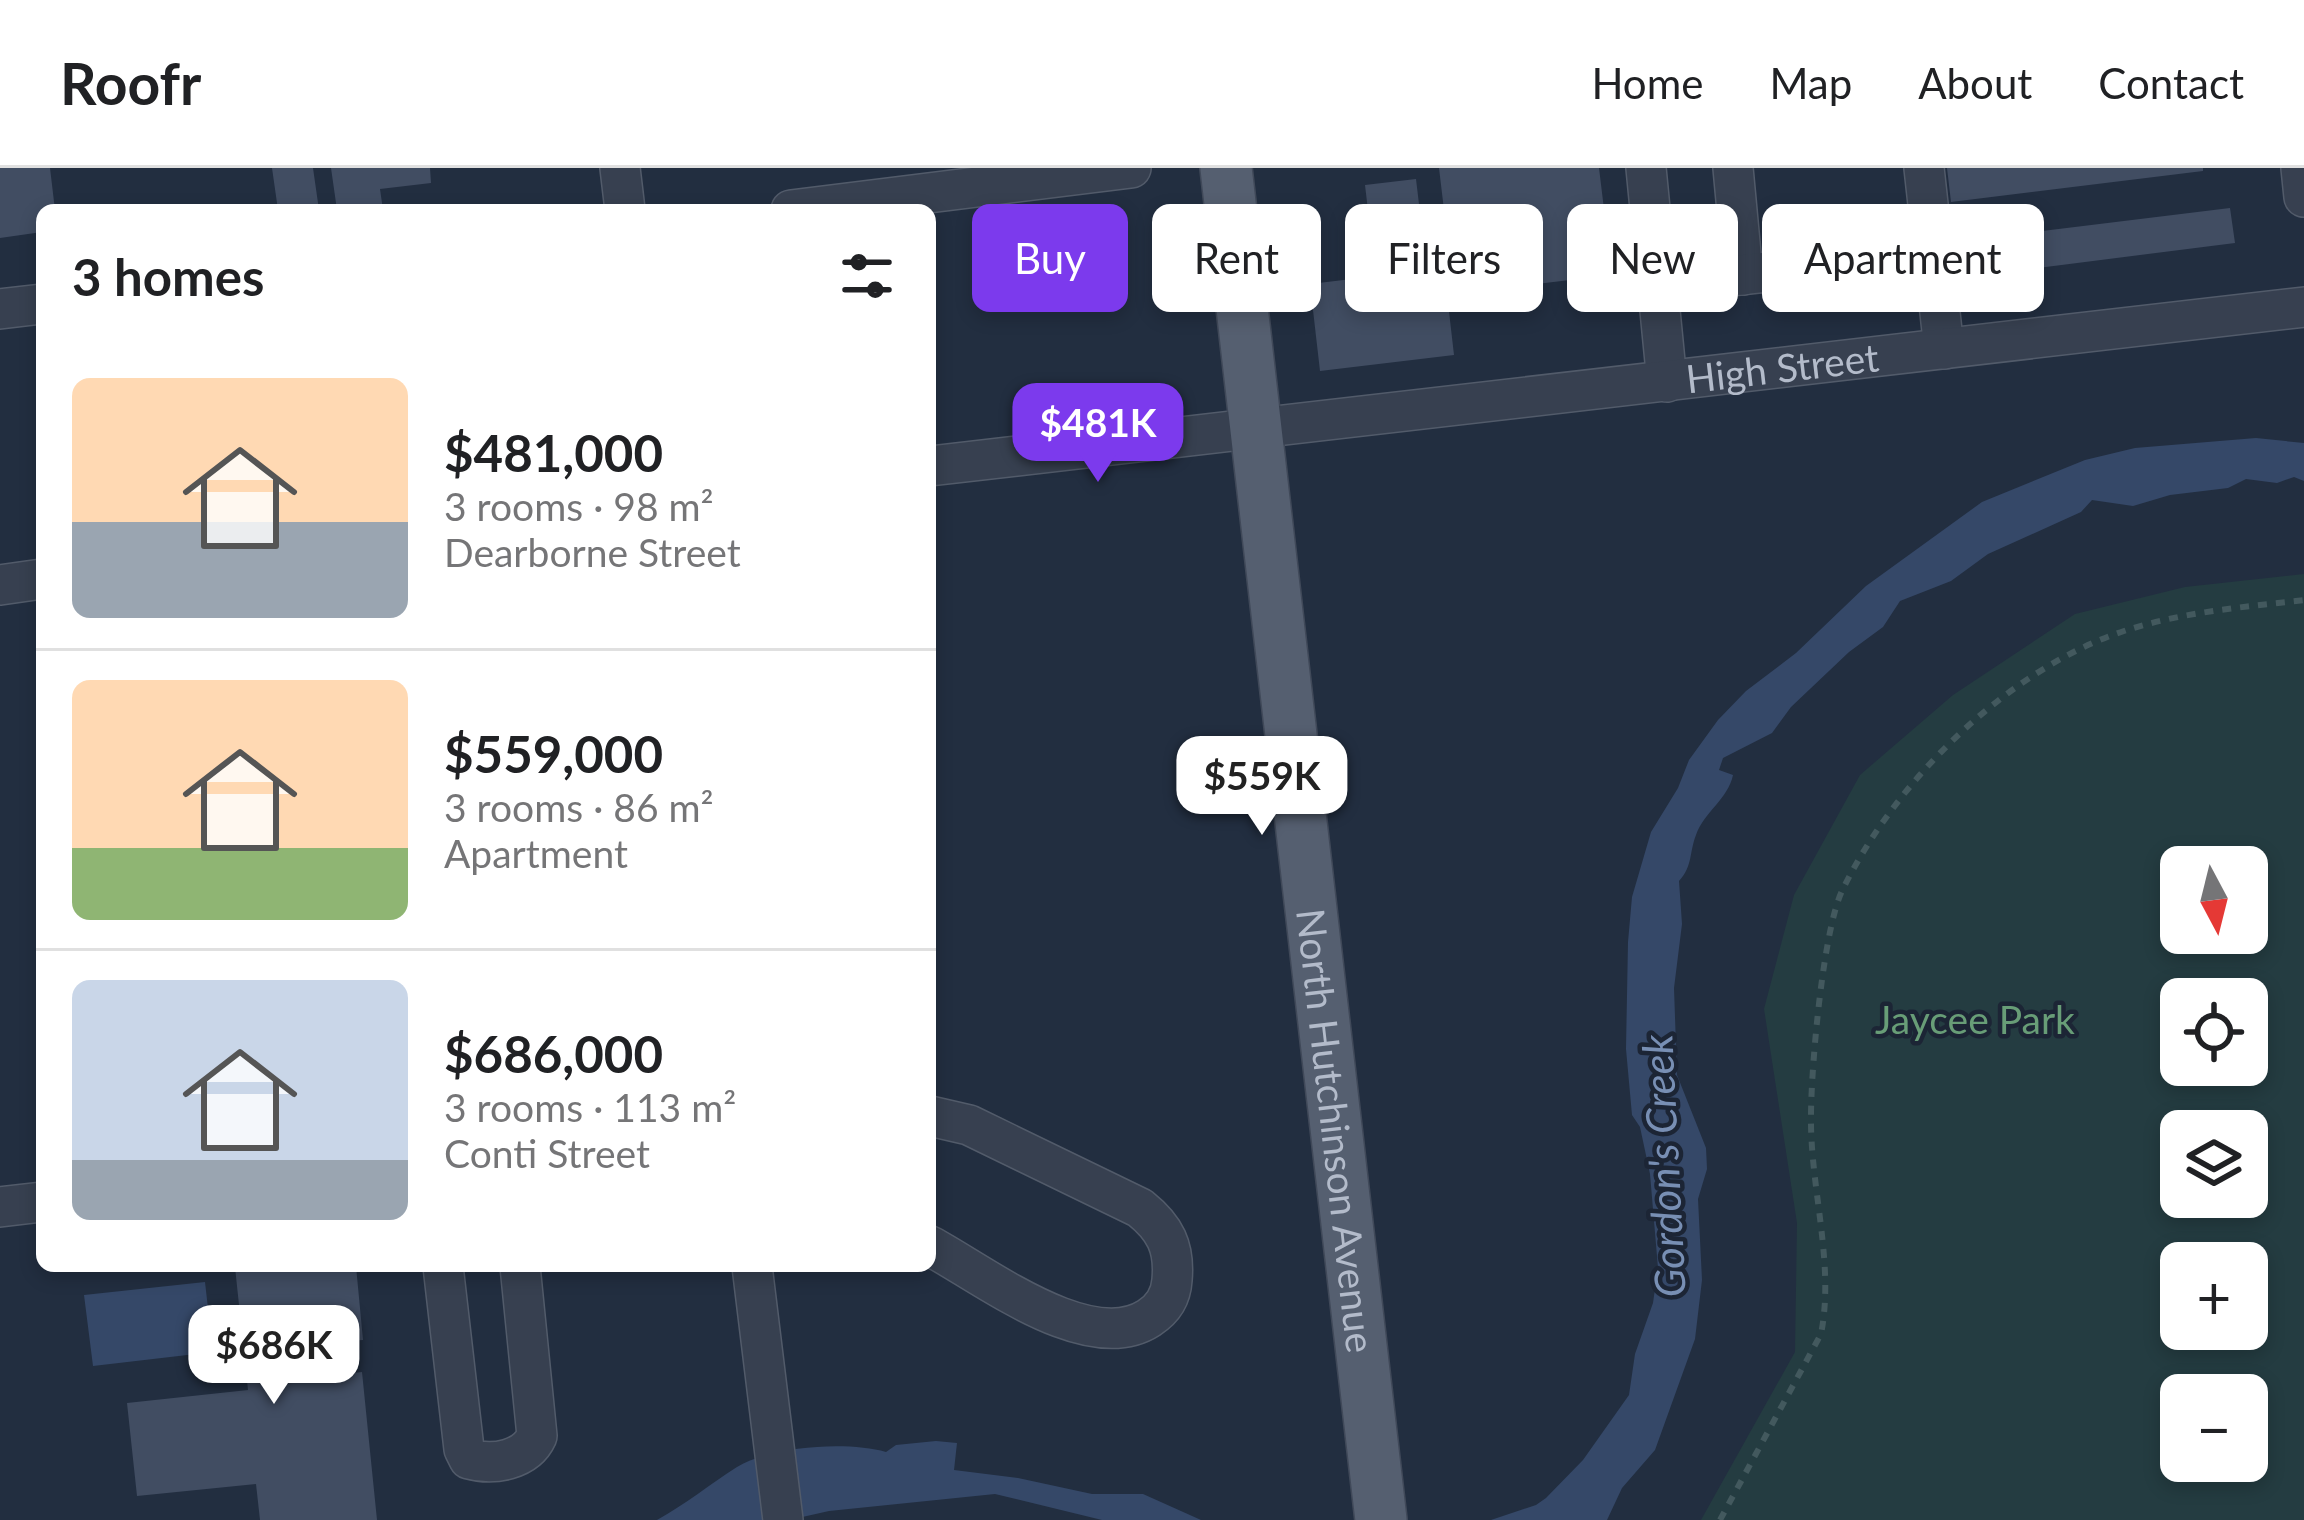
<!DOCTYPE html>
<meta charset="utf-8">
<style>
body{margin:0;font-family:Lato,sans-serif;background:#f6f6f6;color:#202124;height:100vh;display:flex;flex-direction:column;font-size:45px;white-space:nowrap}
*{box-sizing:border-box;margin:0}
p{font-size:39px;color:#757577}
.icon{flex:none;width:66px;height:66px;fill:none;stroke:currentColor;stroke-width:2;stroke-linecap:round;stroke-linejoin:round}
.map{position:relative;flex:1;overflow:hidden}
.panel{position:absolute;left:36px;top:36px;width:900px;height:1068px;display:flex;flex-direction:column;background:#fff;border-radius:18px;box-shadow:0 6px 18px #0003}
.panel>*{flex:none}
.banner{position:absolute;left:972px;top:36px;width:1140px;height:108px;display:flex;gap:24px}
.needle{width:78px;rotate:173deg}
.controls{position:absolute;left:2160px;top:678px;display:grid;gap:24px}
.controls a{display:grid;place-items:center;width:108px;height:108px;border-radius:18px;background:#fff;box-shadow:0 6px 18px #0003;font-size:60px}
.price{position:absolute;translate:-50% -102px;padding:0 27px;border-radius:24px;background:#fff;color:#222;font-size:39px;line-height:78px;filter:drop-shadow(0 3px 6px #0008)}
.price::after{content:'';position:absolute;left:50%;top:72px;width:36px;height:27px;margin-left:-18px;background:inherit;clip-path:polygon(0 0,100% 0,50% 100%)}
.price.on{background:#7c3aed;color:#fff}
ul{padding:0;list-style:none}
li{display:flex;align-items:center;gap:36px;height:300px;padding:0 36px}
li+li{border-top:3px solid #e0e0e0}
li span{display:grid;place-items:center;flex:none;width:336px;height:240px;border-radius:18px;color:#555}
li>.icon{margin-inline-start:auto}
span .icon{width:144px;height:144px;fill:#fffc;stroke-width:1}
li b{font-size:51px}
h2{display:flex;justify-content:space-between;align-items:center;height:144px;padding:0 36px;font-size:51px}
.tag{padding:0 42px;border-radius:18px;background:#fff;box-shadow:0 6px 18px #0003;font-size:42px;line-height:108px}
.tag.on{background:#7c3aed;color:#fff}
header{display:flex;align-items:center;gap:72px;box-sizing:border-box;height:168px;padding:0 60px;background:#fff;border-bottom:3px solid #e0e0e0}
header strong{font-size:57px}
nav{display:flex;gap:66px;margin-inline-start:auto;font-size:42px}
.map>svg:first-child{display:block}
.green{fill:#243c41;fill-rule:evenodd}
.water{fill:#354868}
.building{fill:#414d62}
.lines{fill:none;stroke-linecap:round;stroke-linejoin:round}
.minor-casing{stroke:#525b6a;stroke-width:42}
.major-casing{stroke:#404959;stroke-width:54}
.path{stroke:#43595e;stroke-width:6;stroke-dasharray:9 9;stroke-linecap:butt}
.minor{stroke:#374050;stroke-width:39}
.major{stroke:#555f70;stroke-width:51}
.labels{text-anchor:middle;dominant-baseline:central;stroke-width:9;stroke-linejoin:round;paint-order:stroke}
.street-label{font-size:39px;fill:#b3bbca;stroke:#1c2535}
.park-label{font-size:39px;fill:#689d77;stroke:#1c2535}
.water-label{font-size:42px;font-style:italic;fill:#788fb4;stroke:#1c2535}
</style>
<header>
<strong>Roofr</strong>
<nav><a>Home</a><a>Map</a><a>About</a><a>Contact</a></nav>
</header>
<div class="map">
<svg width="2304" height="1352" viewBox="0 0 2304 1352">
<rect width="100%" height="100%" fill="#222e40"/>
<path class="green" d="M2304 406V1352H1701L1795 1184 1797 1055 1764 841 1794 727 1860 607 1953 527 2075 446 2185 419ZM2181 699H2247V765H2181ZM2181 831H2247V897H2181ZM2181 963H2247V1029H2181ZM2181 1095H2247V1161H2181ZM2181 1227H2247V1293H2181Z"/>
<path class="water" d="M2256 270 2304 275V313L2294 309 2277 315 2246 311 2228 320 2170 327 2133 338 2092 332 2081 344 1988 386 1951 413 1900 433 1883 459 1849 484 1791 539 1772 565 1723 590 1719 602 1733 607C1728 631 1704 644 1696 667 1689 685 1693 698 1679 713L1682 756 1674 820 1677 907 1706 980 1707 1001 1698 1031 1702 1112 1695 1171 1655 1282 1622 1320 1607 1352H1491L1536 1337 1546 1330 1583 1292 1629 1227 1635 1186 1653 1135 1658 1100 1650 1006 1640 959 1632 947 1626 881 1628 774 1632 729 1651 664 1678 620 1689 592 1718 552 1746 523 1796 485 1866 418 1982 334 2085 292 2135 280Z
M205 1114 213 1184 93 1198 84 1127Z
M936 1273 957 1275 954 1302 1018 1310 1092 1326H1143L1201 1352H1102L995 1326 829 1343 789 1352H657C686 1336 710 1316 737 1299 772 1278 847 1273 886 1284L896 1277Z"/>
<path class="building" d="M0 0H50L55 42H42V64L0 70Z
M272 0H313L319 42H278Z
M331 0H430L431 15 380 21 383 42H337Z
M1439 0H1599L1612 107 1454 126Z
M1947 0H2203V3L1951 34Z
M1416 11 1424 78 1373 85 1365 17Z
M2230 40 2235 75 1958 110 1953 74Z
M1444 100 1454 187 1320 203 1310 116Z
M356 1098 363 1172 349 1173 353 1205 362 1204 377 1352H260L256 1316 137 1328 127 1235 248 1222 235 1099Z"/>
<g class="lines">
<defs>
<g id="minor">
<path d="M620 0 625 42"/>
<path d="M1646 0 1667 214"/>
<path d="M1733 0 1743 107"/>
<path d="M1924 0 1944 181"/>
<path d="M2301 0 2304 29"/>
<path d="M791 42 1131 0"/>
<path d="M1657 116 1933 86"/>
<path d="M0 141 42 136"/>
<path id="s1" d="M930 298 2304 139"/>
<path d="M0 417 42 411"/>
<path d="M930 948 969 957 1140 1040C1165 1060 1175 1079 1172 1112 1171 1128 1163 1141 1149 1150 1089 1189 984 1107 930 1078"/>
<path d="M0 1039 42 1034"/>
<path d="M443 1098 464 1281 469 1291C494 1298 526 1292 537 1268L520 1098"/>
<path d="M752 1098 783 1352"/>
</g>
<g id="major">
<path id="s2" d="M1226 0 1381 1352"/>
</g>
</defs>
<use href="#minor" class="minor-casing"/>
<use href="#major" class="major-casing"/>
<path class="path" d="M1720 1352 1821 1166C1835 1095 1810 1020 1811 948 1811 900 1823 763 1842 723 1895 613 2008 501 2124 463 2182 444 2244 439 2304 432"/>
<use href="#minor" class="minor"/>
<use href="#major" class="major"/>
</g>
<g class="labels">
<g class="street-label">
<text stroke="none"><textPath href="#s1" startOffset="858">High Street</textPath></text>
<text stroke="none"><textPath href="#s2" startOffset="969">North Hutchinson Avenue</textPath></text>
</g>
<g class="park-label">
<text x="1975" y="851">Jaycee Park</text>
</g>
<g class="water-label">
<text transform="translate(1663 998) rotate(-93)">Gordon's Creek</text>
</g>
</g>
</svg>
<div class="controls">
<a><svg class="needle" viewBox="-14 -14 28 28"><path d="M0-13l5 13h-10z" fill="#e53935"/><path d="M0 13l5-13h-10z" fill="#757577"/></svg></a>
<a><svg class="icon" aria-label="locate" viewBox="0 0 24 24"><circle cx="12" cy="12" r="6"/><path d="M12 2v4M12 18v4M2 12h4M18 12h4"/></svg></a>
<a><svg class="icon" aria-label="layers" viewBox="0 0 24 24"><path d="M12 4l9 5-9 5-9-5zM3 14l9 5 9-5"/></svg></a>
<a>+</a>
<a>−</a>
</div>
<b class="price on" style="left:1098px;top:317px">$481K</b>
<b class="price" style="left:1262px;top:670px">$559K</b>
<b class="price" style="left:274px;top:1239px">$686K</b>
<div class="banner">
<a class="tag on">Buy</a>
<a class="tag">Rent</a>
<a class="tag">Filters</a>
<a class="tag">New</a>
<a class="tag">Apartment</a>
</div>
<section class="panel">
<h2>3 homes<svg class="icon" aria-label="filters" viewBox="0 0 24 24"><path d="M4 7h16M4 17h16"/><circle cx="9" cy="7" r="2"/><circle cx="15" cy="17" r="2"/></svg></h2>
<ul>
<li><span style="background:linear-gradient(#ffd9b3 60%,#9aa5b1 0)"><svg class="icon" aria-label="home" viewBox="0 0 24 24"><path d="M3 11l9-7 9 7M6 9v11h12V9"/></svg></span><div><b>$481,000</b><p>3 rooms · 98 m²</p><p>Dearborne Street</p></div></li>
<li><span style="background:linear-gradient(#ffd9b3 70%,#8fb573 0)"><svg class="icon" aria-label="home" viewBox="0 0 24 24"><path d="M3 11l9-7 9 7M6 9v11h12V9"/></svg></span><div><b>$559,000</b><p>3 rooms · 86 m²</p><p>Apartment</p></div></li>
<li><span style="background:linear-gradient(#c9d6e8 75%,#9aa5b1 0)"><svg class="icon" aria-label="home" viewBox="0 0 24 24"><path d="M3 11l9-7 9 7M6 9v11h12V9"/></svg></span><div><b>$686,000</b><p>3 rooms · 113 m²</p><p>Conti Street</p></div></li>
</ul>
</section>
</div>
